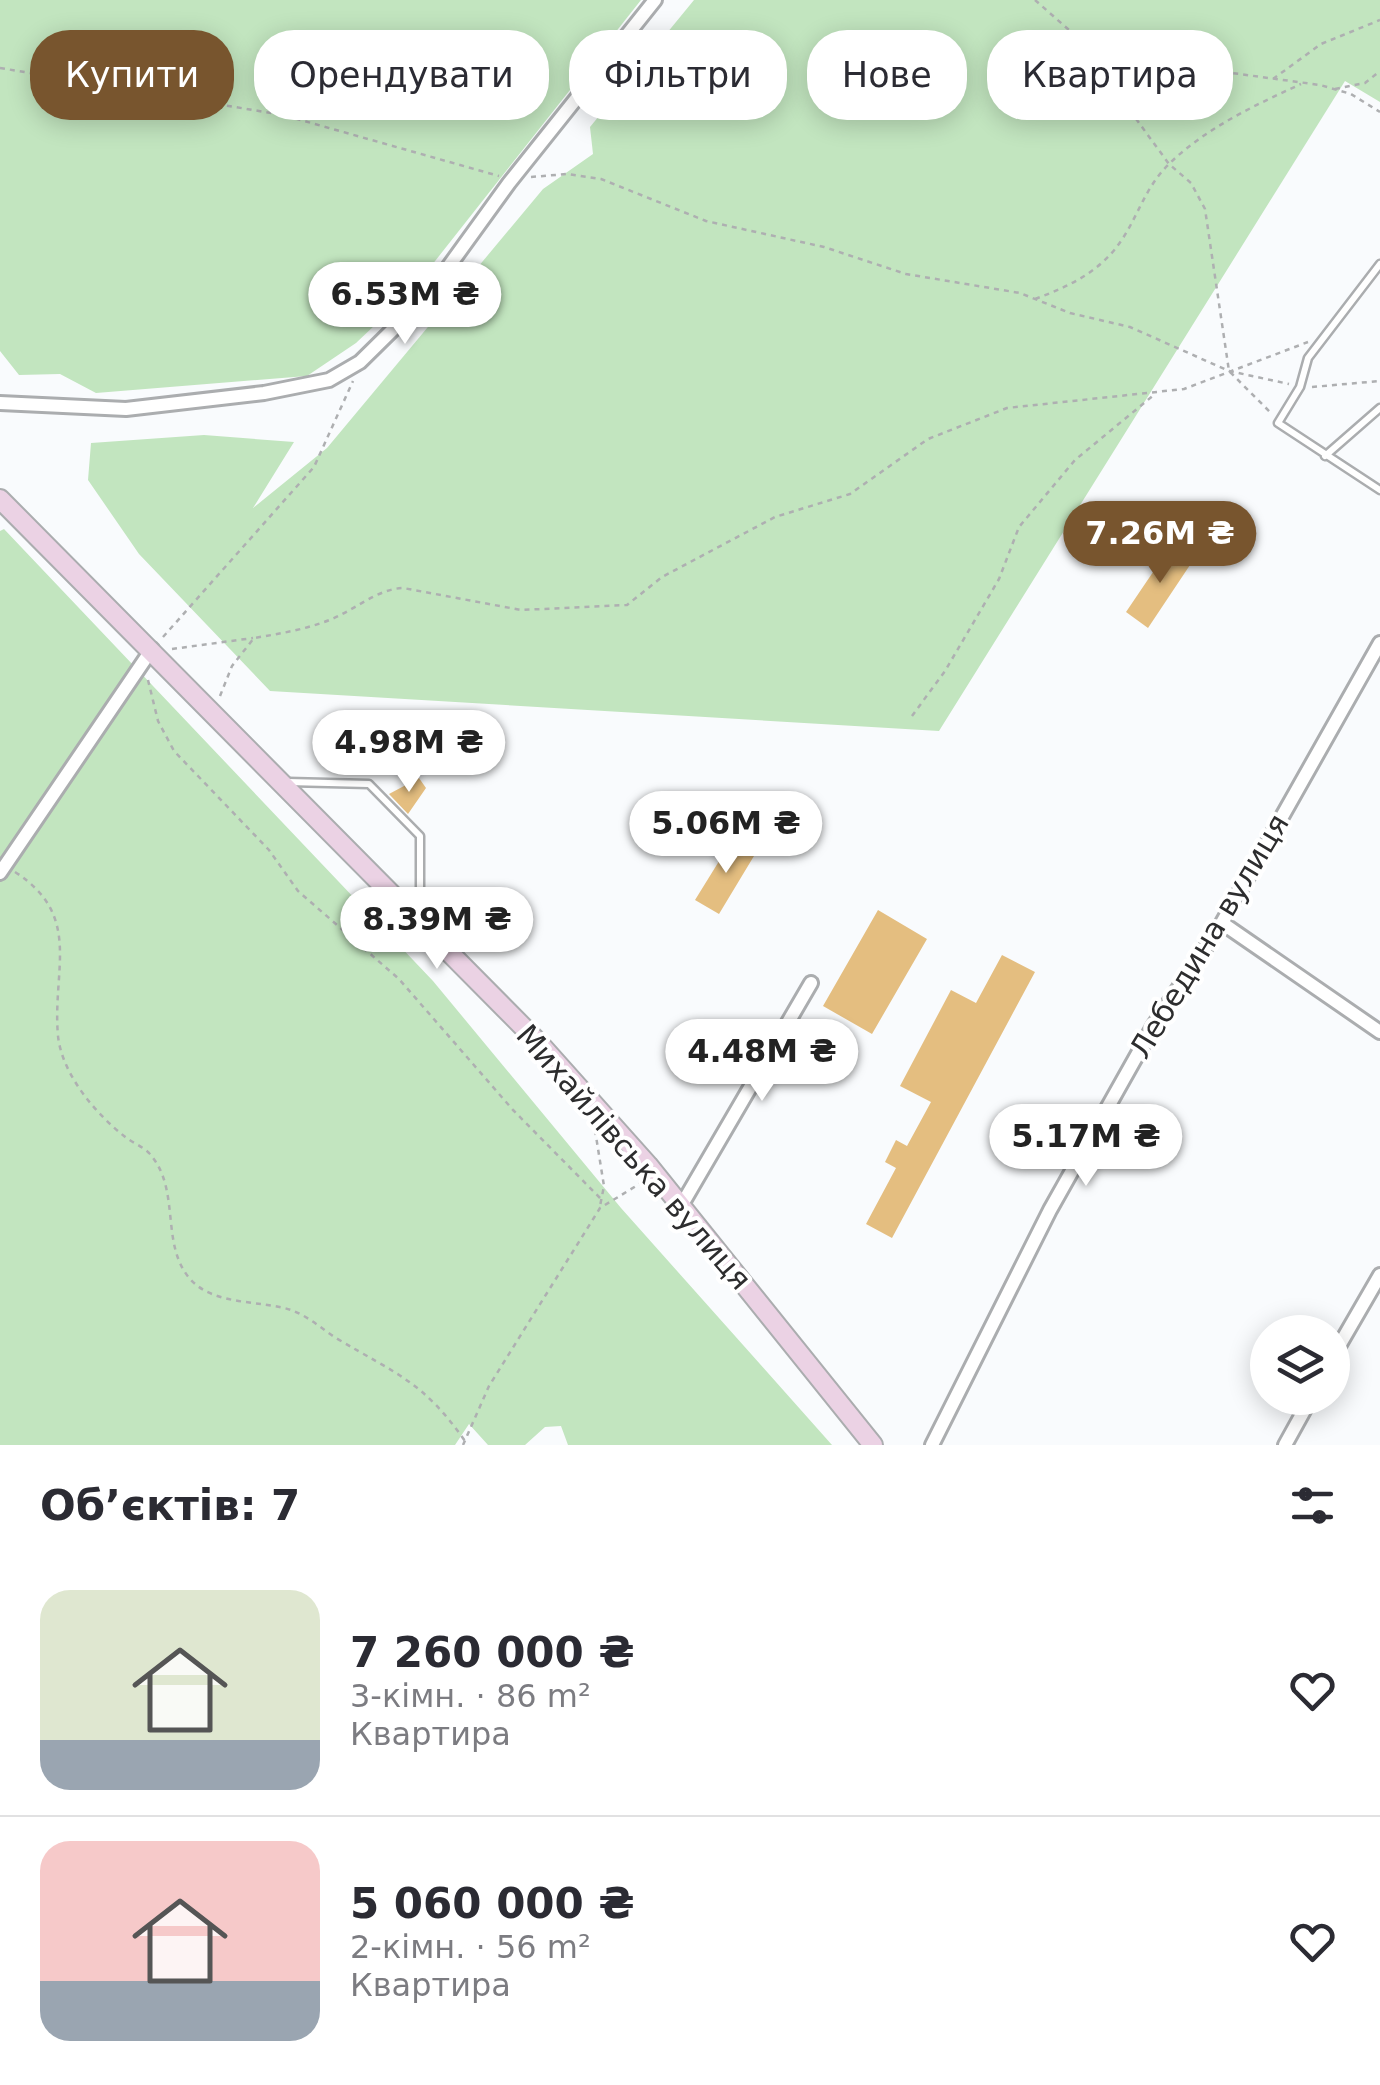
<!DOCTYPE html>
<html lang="uk">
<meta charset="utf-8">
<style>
body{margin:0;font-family:"DejaVu Sans",sans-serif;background:#f2f2f3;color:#2b2b33;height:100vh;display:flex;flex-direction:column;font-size:38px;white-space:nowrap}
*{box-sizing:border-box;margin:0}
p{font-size:32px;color:#7c7c81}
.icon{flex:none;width:55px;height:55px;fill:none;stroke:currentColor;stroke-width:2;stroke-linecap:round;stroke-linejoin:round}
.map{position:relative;height:1445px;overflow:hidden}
.details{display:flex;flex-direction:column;background:#fff;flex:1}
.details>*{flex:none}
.hud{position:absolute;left:30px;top:30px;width:1320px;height:90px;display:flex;gap:20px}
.buttons{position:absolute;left:1250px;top:1315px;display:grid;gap:20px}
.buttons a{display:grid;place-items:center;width:100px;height:100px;border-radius:50%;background:#fff;box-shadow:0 5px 25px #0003;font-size:50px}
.price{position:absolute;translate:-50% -85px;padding:0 22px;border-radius:35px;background:#fff;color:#222;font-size:32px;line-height:65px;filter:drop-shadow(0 2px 5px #0008)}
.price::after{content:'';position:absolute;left:50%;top:60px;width:30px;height:22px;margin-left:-15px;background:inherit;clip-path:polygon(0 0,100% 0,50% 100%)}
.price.active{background:#78552e;color:#fff}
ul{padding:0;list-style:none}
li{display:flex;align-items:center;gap:30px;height:250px;padding:0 40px}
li+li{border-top:2px solid #e1e1e2}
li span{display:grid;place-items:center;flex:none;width:280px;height:200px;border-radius:30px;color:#555}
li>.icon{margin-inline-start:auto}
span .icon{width:120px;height:120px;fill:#fffc;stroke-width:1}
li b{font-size:42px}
h2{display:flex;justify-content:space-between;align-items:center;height:120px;padding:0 40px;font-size:42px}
.pill{padding:0 35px;border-radius:40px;background:#fff;box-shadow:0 5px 25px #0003;font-size:35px;line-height:90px}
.pill.active{background:#78552e;color:#fff}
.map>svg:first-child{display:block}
.green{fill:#c2e5bf}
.building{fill:#e4be80}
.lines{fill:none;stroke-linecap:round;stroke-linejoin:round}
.lane-casing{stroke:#abadaf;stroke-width:11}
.street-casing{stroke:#abadaf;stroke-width:18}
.secondary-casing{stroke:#abadaf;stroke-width:22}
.path{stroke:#aeafb1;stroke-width:2.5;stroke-dasharray:5 5;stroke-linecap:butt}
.lane{stroke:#fff;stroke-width:6}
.street{stroke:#fff;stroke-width:12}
.secondary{stroke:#ebd2e4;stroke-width:18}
.labels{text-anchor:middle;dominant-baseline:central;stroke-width:8;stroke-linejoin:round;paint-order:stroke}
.street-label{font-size:30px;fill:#2d2d2e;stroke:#fff}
</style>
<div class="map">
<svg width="1380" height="1445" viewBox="0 0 1380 1445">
<rect width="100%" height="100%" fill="#f9fbfd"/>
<path class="green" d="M0 0H641L413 289 356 343 307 376 96 393 60 374 19 375 0 351Z
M694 0H1380V102L1345 81 939 731 270 691 139 554 88 480 91 443 204 435 294 442 253 508 327 448 543 189 593 154 590 127Z
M4 529 433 981 621 1208 832 1445H568L561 1426 545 1427 525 1445H488L469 1424 455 1445H0V531Z"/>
<path class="building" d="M1172 544 1194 559 1148 628 1126 612Z
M419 778 426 788 408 814 389 794Z
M734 837 757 851 719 914 695 900Z
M878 910 927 939 872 1034 823 1006Z
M1002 955 1035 972 892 1238 866 1224 896 1168 885 1162 896 1140 907 1146 931 1102 900 1086 951 990 976 1003Z"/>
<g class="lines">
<defs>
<path id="lane" d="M1380 264 1308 358 1300 387 1278 423 1380 490
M1325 456 1380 408
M288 782 369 784 420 836V919"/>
<path id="street" d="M0 403 126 409 264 393 329 380 360 362 428 295 509 183 655 0
M0 873 152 649
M1222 923 1380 1032
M681 1206 811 983
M1332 1358 1380 1275
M932 1445 1050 1210 1154 1025 1222 923 1380 643
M1285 1445 1311 1398"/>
<path id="secondary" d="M0 499 539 1043 648 1165 873 1445"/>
</defs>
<use href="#lane" class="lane-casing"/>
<use href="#street" class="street-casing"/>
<use href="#secondary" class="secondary-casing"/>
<path class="path" d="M1035 0 1077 37
M1077 38 1169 164 1191 183 1205 209 1229 371 1271 413
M1082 42 1098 57 1132 54 1144 61 1320 85 1351 94 1380 112
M0 68 283 115 499 176
M1273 79 1321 44 1380 20
M1335 89 1365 83 1380 71
M531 177 567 174 601 179 706 221 824 247 906 274 1020 293 1070 313 1130 327 1229 371 1289 384
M1035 299C1070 286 1102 271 1123 238 1139 213 1146 187 1168 165 1204 129 1255 105 1301 84
M1312 387 1380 381
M163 637 314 467 353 381
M172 649 253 638
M148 680 158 721 174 751 269 850 298 891 399 979 513 1110 601 1199
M220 696 232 666 254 638C278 634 302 630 324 622 352 613 375 589 403 588L521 610 627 605 662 577 775 517 850 494 928 439 1007 408 1184 389 1308 342
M912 716 945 671 999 579 1019 527 1075 460 1155 394
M15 872C83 916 52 969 58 1036 62 1074 95 1113 124 1136 131 1142 142 1146 149 1153 182 1189 159 1245 191 1280 215 1306 261 1300 291 1310 308 1316 322 1329 336 1338 396 1374 423 1381 465 1441
M595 1130 604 1186 600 1206
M463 1445 489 1386 600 1208 641 1183"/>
<use href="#lane" class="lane"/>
<use href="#street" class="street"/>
<use href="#secondary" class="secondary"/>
</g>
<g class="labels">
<g class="street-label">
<text transform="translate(1209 936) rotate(-59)">Лебедина вулиця</text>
<text transform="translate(634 1157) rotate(49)">Михайлівська вулиця</text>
</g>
</g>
</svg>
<div class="buttons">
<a><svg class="icon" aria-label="layers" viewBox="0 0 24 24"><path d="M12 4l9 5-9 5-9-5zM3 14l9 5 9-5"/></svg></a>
</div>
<b class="price" style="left:405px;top:347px">6.53M ₴</b>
<b class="price active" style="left:1160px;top:586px">7.26M ₴</b>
<b class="price" style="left:409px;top:795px">4.98M ₴</b>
<b class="price" style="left:726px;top:876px">5.06M ₴</b>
<b class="price" style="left:437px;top:972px">8.39M ₴</b>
<b class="price" style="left:762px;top:1104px">4.48M ₴</b>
<b class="price" style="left:1086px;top:1189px">5.17M ₴</b>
<div class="hud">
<a class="pill active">Купити</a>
<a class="pill">Орендувати</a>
<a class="pill">Фільтри</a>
<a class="pill">Нове</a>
<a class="pill">Квартира</a>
</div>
</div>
<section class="details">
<h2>Об’єктів: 7<svg class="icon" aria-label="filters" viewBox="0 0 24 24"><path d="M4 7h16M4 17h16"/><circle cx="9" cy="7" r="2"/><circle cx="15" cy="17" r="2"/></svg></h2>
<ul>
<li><span style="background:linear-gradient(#dfe7d0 75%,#9aa5b1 0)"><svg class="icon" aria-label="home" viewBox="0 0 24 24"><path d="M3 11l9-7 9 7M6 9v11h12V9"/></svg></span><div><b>7 260 000 ₴</b><p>3-кімн. · 86 m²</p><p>Квартира</p></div><svg class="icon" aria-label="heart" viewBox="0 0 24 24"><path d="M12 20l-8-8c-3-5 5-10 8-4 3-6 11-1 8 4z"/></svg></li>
<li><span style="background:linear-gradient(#f6c9c9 70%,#9aa5b1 0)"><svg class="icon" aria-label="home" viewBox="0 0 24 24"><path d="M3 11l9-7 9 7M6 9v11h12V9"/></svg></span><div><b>5 060 000 ₴</b><p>2-кімн. · 56 m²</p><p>Квартира</p></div><svg class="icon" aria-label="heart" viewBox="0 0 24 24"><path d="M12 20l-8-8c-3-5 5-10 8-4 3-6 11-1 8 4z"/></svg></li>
</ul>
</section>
